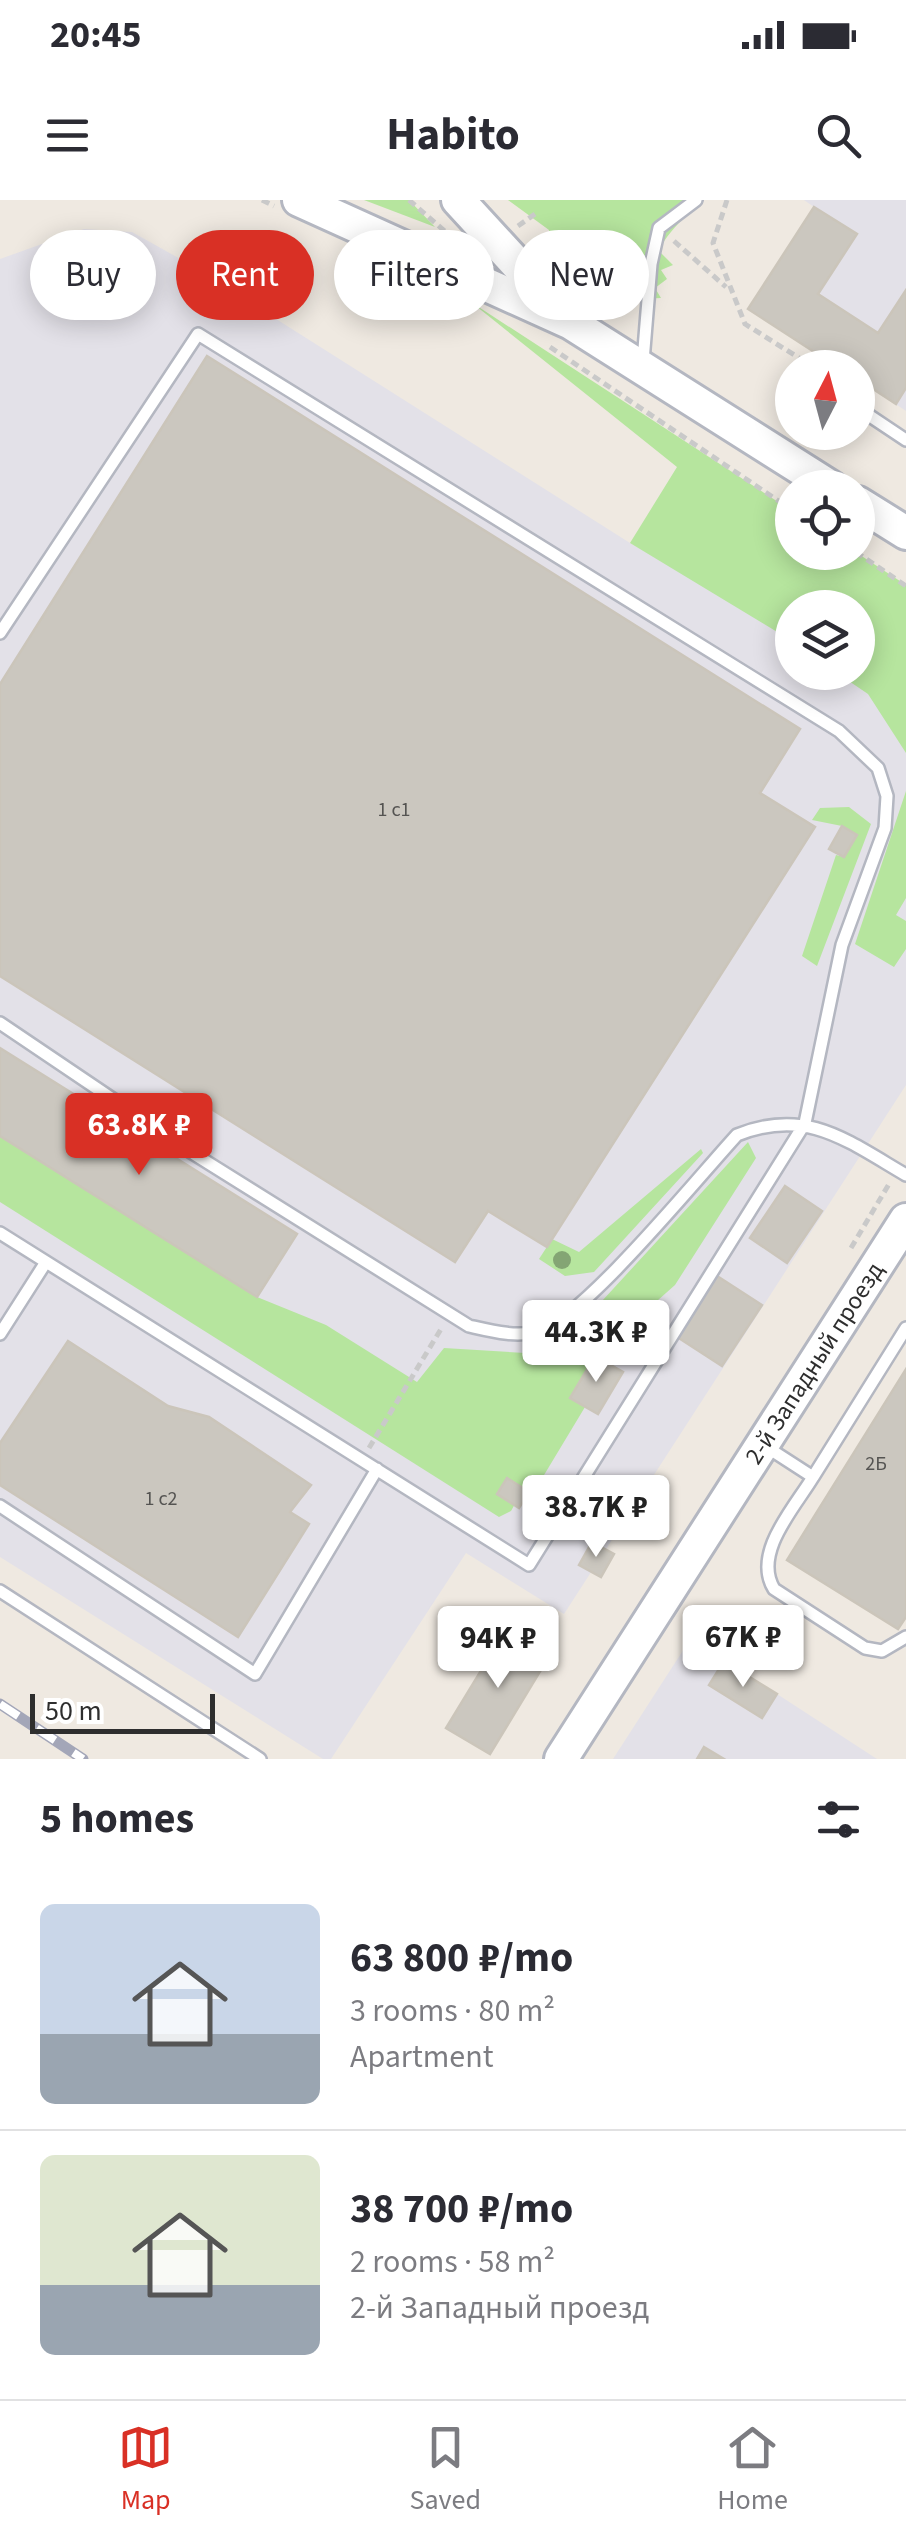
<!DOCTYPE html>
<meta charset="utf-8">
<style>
body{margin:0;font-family:"Source Sans 3",sans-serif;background:#f2f2f3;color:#2b2b33;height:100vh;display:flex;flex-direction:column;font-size:38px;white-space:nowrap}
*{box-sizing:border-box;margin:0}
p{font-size:32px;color:#7c7c81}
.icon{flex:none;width:55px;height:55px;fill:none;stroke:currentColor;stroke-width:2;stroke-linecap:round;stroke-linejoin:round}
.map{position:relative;height:1559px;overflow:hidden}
.details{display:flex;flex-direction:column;background:#fff;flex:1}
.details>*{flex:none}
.banner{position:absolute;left:30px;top:30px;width:848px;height:90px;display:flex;gap:20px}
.needle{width:65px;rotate:6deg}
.tools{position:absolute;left:775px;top:150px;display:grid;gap:20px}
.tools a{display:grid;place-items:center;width:100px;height:100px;border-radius:50%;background:#fff;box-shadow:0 5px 25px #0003;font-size:50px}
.scale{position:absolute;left:30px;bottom:25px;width:185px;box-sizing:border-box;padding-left:10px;border:5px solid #2e2e2e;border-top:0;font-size:28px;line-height:35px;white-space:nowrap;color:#2e2e2e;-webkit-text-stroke:8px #fff;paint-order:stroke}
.price{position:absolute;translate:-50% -85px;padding:0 22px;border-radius:10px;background:#fff;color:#222;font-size:32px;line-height:65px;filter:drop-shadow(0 2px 5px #0008)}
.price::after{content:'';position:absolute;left:50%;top:60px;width:30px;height:22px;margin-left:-15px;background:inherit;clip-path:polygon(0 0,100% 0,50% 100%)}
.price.selected{background:#d93025;color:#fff}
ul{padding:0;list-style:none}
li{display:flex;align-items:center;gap:30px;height:250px;padding:0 40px}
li+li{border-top:2px solid #e1e1e2}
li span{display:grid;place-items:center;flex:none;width:280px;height:200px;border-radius:15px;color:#555}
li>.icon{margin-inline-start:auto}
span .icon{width:120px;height:120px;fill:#fffc;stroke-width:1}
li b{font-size:42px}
h2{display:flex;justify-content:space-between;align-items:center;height:120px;padding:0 40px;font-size:42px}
.pill{padding:0 35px;border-radius:45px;background:#fff;box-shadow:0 5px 25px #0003;font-size:35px;line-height:90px}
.pill.selected{background:#d93025;color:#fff}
.status{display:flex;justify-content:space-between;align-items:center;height:70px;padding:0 50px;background:#fff;direction:ltr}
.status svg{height:28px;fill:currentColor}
header{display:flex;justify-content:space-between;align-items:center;height:130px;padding:0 40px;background:#fff;font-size:45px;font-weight:700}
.dock{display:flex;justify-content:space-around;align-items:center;height:140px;border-top:2px solid #e1e1e2;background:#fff;font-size:28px;color:#7c7c81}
.dock a{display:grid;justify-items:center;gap:5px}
.dock .selected{color:#d93025}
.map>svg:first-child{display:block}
.industrial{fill:#e3e1e8}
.green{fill:#b6e59e}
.building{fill:#cbc7bf;stroke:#cbc5ba;stroke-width:2.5}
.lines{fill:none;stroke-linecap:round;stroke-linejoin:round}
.lane-casing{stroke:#b4b7c1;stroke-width:16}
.secondary-casing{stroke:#b4b7c1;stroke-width:38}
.path{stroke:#c9c9c9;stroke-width:5;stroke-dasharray:8 5;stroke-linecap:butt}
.lane{stroke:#fff;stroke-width:11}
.secondary{stroke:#fff;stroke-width:32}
.rail-casing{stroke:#a3a6b8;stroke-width:11}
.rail{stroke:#fff;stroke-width:8;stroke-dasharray:22;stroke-linecap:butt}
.tree{fill:#84a574}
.labels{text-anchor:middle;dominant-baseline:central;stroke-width:10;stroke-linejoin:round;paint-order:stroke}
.number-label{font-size:20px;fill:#555452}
.street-label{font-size:25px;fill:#2e2e2e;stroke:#fff}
</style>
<div class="status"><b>20:45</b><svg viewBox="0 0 49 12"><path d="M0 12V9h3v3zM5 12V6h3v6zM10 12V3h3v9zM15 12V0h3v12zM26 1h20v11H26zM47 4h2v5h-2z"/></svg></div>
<header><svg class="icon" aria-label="menu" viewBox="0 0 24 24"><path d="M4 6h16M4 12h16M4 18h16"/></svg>Habito<svg class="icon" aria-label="search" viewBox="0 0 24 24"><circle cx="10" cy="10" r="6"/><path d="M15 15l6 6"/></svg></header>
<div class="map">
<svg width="906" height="1559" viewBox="0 0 906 1559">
<rect width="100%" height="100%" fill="#efe9e1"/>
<path class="industrial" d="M804 0H906V211L858 179V168L748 109 814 7Z
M84 29 132 32 191 65 630 343 752 413 792 441V472L837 473 906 518V885L564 1414 466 1353 331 1559H323L0 1357V59Z
M691 1438 877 1559H613Z"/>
<path class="green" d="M364 0H409L435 27Z
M508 0H697C685 20 668 30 659 51L673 65 661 70 667 79 655 88 661 98 616 100 549 50V30Z
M471 102 792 311V352L857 353 906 385V553L868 494 837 473 858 472V408H792V441L630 343 677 267Z
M906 591V698L896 715 906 721V749L894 767 855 744Z
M849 607 871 624 817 766 802 756 836 655 844 657 857 635 842 626 812 620 820 608Z
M0 936 257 1097 326 1125 417 1182 444 1148 525 1153 561 1137 591 1113 748 942 756 958 675 1085 595 1156 570 1198 585 1207 532 1295 522 1291 511 1311 499 1317 0 1002Z
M701 949 703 953 594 1072 565 1076 539 1059 552 1039 579 1052Z"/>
<path class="building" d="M814 7 857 34 818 94 878 133 906 90V188L896 204 858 179V168H839L748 109Z
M207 156 800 529 760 593 815 627 547 1047 488 1011 455 1062 0 776V484Z
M842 626 857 635 844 657 829 649Z
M0 848 297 1034 257 1097 0 936Z
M785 986 822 1011 787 1063 750 1038Z
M714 1074 762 1105 722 1166 674 1135Z
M68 1141 168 1206 209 1217 311 1285 290 1312 309 1324 238 1437 0 1285V1243Z
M595 1156 623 1172 598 1214 570 1198Z
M906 1169V1417L898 1429 787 1360Z
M507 1278 529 1292 519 1308 497 1294Z
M592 1342 614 1354 601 1377 579 1365Z
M507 1428 550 1455 490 1554 446 1528Z
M724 1461 777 1494 762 1518 709 1485Z
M704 1547 724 1559H697Z"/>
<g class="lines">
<defs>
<path id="lane" d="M643 161 651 64 659 28 696 0
M858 208 906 240
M0 433 198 134 839 531 878 568 887 596 885 628 842 745 805 923 529 1365 0 1033
M0 823 194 954 469 1126C491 1131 517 1138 539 1131 583 1119 700 975 737 935 806 907 846 940 906 975
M0 1134 46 1062
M765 1246 813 1277C795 1307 752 1353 774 1389L865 1448 882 1451 906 1437
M813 1277 906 1128
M0 1306 255 1474 377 1269
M0 1391 260 1559"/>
<g id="secondary">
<path d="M299 0 571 123 832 288"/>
<path d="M458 0 561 112"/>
<path d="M858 303 906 333"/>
<path id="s1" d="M561 1559 906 1020"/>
</g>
</defs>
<use href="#lane" class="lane-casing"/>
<use href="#secondary" class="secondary-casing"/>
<path class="path" d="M262 0 274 6
M409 0 447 33
M727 0 713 43 745 124 815 168
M518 26 535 14
M674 41 726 87
M550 147 792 310
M815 168 822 156
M856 352 906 386
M851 1048 889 984
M369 1248 441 1129"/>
<use href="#lane" class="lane"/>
<use href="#secondary" class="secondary"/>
<defs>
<path id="rail" d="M0 1504 83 1559"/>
</defs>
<use href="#rail" class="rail-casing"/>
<use href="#rail" class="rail"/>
</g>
<circle class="tree" cx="562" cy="1060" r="9"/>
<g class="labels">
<g class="number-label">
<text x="394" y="610">1 с1</text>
<text x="876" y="1264">2Б</text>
<text x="161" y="1299">1 с2</text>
</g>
<g class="street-label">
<text stroke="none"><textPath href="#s1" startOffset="470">2-й Западный проезд</textPath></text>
</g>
</g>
</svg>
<div class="tools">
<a><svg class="needle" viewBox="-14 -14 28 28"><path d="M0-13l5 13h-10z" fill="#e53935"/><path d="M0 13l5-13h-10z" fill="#7c7c81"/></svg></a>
<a><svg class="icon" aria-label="locate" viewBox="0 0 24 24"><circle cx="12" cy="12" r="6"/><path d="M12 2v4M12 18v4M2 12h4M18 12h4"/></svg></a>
<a><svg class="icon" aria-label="layers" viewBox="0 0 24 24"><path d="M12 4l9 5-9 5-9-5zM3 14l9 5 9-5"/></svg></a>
</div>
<div class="scale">50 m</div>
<b class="price selected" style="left:139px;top:978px">63.8K ₽</b>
<b class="price" style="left:596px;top:1185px">44.3K ₽</b>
<b class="price" style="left:596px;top:1360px">38.7K ₽</b>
<b class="price" style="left:743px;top:1490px">67K ₽</b>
<b class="price" style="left:498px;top:1491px">94K ₽</b>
<div class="banner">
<a class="pill">Buy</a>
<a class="pill selected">Rent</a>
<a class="pill">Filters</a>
<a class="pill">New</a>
</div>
</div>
<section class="details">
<h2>5 homes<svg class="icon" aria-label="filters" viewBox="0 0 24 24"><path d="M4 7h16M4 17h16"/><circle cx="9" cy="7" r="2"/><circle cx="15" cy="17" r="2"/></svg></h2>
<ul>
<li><span style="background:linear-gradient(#c9d6e8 65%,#9aa5b1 0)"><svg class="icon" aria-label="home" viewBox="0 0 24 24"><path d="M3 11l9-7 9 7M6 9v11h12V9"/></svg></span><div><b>63 800 ₽/mo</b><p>3 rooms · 80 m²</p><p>Apartment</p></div></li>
<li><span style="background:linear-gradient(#dfe7d0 65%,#9aa5b1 0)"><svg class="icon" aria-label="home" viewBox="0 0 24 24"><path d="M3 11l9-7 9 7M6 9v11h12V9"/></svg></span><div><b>38 700 ₽/mo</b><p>2 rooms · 58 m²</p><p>2-й Западный проезд</p></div></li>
</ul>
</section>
<nav class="dock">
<a class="selected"><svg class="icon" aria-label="map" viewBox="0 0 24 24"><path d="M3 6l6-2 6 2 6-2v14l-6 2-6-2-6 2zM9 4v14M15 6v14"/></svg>Map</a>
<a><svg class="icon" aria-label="saved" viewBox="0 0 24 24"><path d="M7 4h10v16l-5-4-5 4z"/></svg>Saved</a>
<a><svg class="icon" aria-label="home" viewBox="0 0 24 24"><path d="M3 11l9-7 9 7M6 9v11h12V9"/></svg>Home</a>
</nav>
